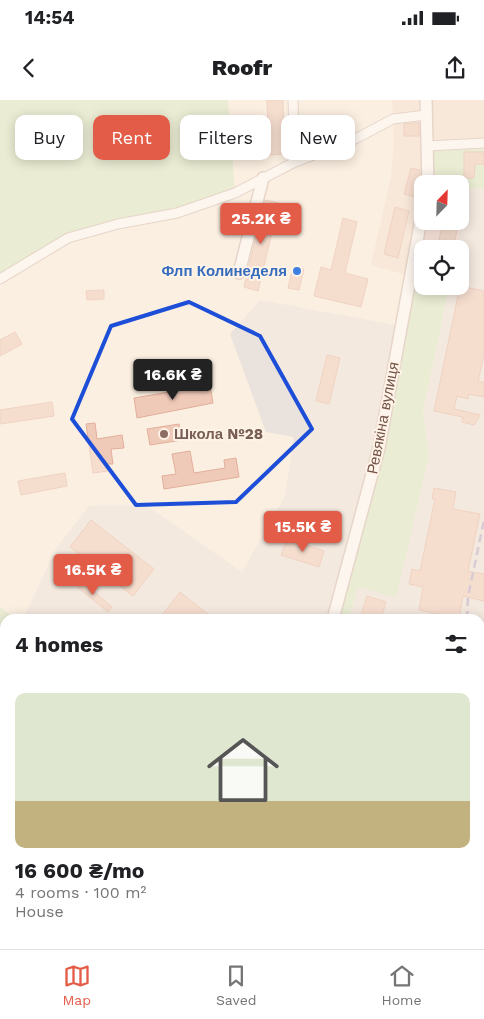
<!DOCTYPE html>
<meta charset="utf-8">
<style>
body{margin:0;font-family:"Work Sans",sans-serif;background:#f2f2f2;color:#202124;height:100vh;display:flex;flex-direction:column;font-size:19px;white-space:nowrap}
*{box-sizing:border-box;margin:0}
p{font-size:16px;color:#757577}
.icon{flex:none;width:28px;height:28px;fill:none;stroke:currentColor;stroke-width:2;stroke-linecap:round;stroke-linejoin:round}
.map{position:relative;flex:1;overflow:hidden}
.drawer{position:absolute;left:0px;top:514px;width:485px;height:336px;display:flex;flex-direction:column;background:#fff;border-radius:15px 15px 0 0;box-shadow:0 2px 12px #0003}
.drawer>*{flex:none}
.hud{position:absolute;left:15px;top:15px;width:455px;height:45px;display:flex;gap:10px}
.needle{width:32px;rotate:23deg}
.controls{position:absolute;left:414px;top:75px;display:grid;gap:10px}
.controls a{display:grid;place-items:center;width:55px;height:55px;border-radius:10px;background:#fff;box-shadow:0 2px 12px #0003;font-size:25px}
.price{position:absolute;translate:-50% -42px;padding:0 11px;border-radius:5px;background:#e35c48;color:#fff;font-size:16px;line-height:32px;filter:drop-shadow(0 1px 2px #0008)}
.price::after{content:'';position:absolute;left:50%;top:30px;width:15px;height:11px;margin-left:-8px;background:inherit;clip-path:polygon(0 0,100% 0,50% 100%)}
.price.current{background:#222;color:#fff}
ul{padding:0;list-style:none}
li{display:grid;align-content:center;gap:10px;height:265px;padding:0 15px}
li+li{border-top:1px solid #e0e0e0}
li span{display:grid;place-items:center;height:155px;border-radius:10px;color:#555}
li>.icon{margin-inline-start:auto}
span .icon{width:90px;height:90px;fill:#fffc;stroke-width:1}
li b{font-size:21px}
h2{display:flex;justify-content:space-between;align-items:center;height:60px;padding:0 15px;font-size:21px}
.chip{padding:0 18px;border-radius:10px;background:#fff;box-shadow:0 2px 12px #0003;font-size:18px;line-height:45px}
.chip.current{background:#e35c48;color:#fff}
.status{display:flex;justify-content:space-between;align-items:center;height:35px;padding:0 25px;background:#fff;direction:ltr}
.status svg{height:14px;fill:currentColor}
header{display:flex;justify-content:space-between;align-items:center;height:65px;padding:0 15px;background:#fff;font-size:22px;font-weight:800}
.menu{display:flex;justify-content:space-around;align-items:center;height:70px;border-top:1px solid #e0e0e0;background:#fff;font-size:14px;color:#757577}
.menu a{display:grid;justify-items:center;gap:2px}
.menu .current{color:#e35c48}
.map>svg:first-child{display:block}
.residential{fill:#f3dfd0}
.commercial{fill:#fcddd5}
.industrial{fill:#eae2dc}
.green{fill:#d4e8c0}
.building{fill:#f0cab9;stroke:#e2af9a}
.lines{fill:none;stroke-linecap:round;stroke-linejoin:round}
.minor-casing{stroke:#ceb7ab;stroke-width:11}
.tertiary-casing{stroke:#ceb7ab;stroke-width:14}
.minor{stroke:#fff;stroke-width:9}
.tertiary{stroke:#fff;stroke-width:11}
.rail{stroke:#b0a1c4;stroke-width:2.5;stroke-dasharray:8 5;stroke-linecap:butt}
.marked{fill:none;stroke:#1d4ed8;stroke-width:4;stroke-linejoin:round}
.shop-dot{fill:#3f7fe0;stroke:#fff3e7;stroke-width:2}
.education-dot{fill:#8d6e63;stroke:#fff3e7;stroke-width:2}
.labels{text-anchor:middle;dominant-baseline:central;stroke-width:4;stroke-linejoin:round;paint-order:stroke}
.shop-label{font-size:15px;font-weight:bold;fill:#366cbe;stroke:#fff3e7;text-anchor:end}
.street-label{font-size:15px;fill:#725349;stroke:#fff3e7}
.education-label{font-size:15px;font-weight:bold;fill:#785e54;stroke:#fff3e7;text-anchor:start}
</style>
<div class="status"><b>14:54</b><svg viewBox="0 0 49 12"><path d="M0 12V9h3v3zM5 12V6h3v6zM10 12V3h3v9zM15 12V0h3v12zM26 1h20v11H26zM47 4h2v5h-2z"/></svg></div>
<header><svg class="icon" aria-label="back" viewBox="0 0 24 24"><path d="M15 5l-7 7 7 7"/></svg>Roofr<svg class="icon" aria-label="share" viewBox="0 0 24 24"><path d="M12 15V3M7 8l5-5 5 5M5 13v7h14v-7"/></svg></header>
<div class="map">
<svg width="484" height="849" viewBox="0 0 484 849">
<rect width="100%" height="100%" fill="#fbefe1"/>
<path class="residential" d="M392 0H484V43L422 84V114L410 176 371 165 391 77 394 43Z"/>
<path class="commercial" d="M460 88 469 89 456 149H422V163L413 162 422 121H460Z"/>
<path class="industrial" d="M469 89H484V849H449V845H480V519H348L359 487 396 497 429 356 423 312 449 186H460V149H456Z
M260 200 401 226 379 348 333 519H23L57 447 89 406 146 405 242 472 285 396 294 337 266 332 230 234Z
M5 647V845H228L234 849H0V653Z"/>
<path class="green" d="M0 0H228L235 93 68 138 0 178Z
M484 43V89L460 88V84H428V46Z
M413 162 422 163V186H449L423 312 429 356 396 498 359 487 348 519H333L379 348Z
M0 507 15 519H5V647L0 653Z
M228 845H449V849H234Z"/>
<path class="building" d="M267 0H283L284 54 269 55Z
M415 23H419V36H404V24Z
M464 52H484V64H475L474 78H464Z
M411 68 420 70V81L416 97 404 94Z
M265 100 279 103 258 191 244 187Z
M395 107 409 111 398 158 384 154Z
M343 118 357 122 345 173 368 179 361 207 314 196 321 167 331 170Z
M443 121H459L453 149H437Z
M293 167 304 169 299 190 288 188Z
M460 186 484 191V254L478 282H484V297L469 294 468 299 457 296 454 309 480 315 474 325 462 322 463 317 434 311Z
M104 190V199L87 200 86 191Z
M15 232 22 244 0 256V240Z
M327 255 340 258 329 304 316 301Z
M210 285 213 303 137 318 134 298Z
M52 302 54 316 0 324V310Z
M95 323 97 339 122 335 124 348 111 349 113 364H107L108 371 93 373 86 324Z
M179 324 182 340 150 345 147 329Z
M190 351 194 373 225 368 224 360 236 358 239 377 164 389 162 376 176 374 172 354Z
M65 373 67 386 21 395 18 381Z
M434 388 456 392 453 409 480 414 468 471 484 474V501L463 496 459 518 419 510 423 487 409 484 412 469 420 471 435 399H432Z
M91 420 154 469 133 496 70 447Z
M287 439 324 451 319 467 281 455Z
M80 480 112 507 108 512 75 485Z
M180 492 214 519H159Z
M367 496 386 502 381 519H360Z"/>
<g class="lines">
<defs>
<path id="minor" d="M293 0 295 62
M428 46 484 43
M0 179 68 138 118 124 177 113 235 93 295 62 357 38 393 19 426 15"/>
<path id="tertiary" d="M426 0 428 84
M239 173 263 78
M333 519 379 348 422 114
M175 849 178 845"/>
</defs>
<use href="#minor" class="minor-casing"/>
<use href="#tertiary" class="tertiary-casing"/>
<use href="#minor" class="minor"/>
<use href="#tertiary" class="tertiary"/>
<path class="rail" d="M467 519 468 497 484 420
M480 582 484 598"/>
</g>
<path d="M0 0H484V849H0ZM189 202 260 236 312 329 236 402 136 405 72 319 111 226Z" fill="#fbefe1" fill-opacity=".55" fill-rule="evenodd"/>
<path class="marked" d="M189 202 260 236 312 329 236 402 136 405 72 319 111 226Z"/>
<circle class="shop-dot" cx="297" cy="171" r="5"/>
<circle class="education-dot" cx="164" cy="334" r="5"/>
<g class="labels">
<g class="shop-label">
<text x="287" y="171">Флп Колинеделя</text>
</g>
<g class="street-label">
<text transform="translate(383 318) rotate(-79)">Ревякіна вулиця</text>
</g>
<g class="education-label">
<text x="174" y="334">Школа №28</text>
</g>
</g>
</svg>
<div class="controls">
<a><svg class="needle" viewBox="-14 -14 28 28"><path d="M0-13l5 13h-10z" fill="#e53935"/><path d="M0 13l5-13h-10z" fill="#757577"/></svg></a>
<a><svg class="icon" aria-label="locate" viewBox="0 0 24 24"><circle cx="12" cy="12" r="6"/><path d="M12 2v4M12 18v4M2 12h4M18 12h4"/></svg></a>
</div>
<b class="price" style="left:261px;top:145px">25.2K ₴</b>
<b class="price current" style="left:173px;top:301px">16.6K ₴</b>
<b class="price" style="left:303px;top:453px">15.5K ₴</b>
<b class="price" style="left:93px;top:496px">16.5K ₴</b>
<div class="hud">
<a class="chip">Buy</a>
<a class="chip current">Rent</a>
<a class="chip">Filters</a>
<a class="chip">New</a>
</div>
<section class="drawer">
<h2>4 homes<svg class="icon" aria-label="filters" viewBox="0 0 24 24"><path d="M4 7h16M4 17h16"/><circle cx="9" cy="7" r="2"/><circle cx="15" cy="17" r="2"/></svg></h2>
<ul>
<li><span style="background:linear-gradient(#dfe7d0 70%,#c2b280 0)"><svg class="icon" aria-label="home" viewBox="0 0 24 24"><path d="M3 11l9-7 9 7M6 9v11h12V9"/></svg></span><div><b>16 600 ₴/mo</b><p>4 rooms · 100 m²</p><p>House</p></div></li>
</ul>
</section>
</div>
<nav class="menu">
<a class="current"><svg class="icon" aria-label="map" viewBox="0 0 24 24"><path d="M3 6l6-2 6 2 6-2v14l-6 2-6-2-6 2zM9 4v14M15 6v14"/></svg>Map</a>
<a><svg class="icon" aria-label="saved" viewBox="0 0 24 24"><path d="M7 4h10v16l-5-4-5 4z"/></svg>Saved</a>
<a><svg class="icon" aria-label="home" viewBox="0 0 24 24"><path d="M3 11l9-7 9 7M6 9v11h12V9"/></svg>Home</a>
</nav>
